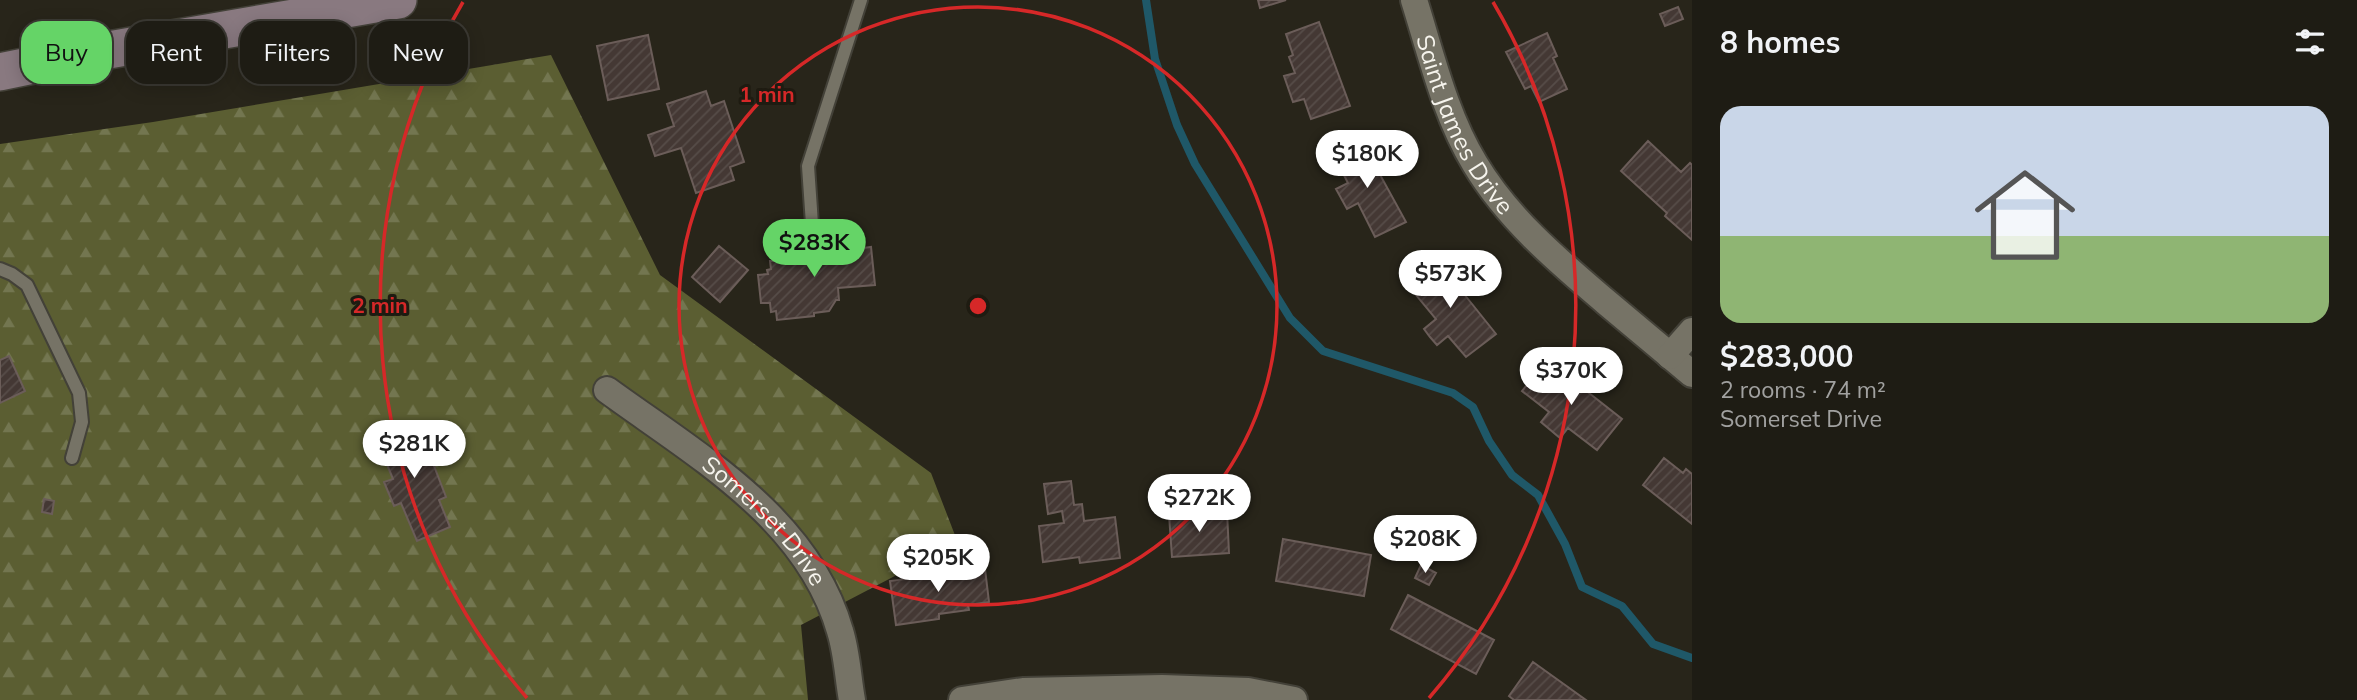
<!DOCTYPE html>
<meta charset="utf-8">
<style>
body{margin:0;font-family:Mulish,sans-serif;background:#2b2922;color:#f1f3f6;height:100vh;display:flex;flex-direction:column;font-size:26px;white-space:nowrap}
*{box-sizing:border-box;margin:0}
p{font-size:23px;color:#a1a1a0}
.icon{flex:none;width:38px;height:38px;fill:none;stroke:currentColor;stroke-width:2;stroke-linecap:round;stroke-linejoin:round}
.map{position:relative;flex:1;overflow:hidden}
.panel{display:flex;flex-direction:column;background:#1e1c14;width:665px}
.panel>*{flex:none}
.hud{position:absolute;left:21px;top:21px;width:665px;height:63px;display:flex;gap:14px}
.price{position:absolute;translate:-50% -60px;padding:0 16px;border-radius:24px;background:#fff;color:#222;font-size:23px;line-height:46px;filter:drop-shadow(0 2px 4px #0008)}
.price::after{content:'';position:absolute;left:50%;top:42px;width:21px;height:16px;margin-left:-10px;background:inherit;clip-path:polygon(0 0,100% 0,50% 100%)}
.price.active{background:#65d467;color:#111}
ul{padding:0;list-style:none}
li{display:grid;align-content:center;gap:14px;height:371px;padding:0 28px}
li span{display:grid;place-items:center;height:217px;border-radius:21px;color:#555}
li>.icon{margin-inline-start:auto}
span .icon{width:126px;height:126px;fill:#fffc;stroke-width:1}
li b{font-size:30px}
h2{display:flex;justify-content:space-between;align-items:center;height:84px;padding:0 28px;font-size:30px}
.tag{padding:0 24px;border-radius:21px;background:#1e1c14;box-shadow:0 4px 18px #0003,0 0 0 2px #3c3a34;font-size:24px;line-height:63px}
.tag.active{background:#65d467;color:#111}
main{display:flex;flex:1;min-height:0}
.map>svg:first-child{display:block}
.forest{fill:url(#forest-firs)}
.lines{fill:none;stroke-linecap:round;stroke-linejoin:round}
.stream{stroke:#1f5868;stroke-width:8}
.building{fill:url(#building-hatch);stroke:#6b5d59;stroke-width:2}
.service-casing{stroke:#434138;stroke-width:16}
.minor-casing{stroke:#434138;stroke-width:30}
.secondary-casing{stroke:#434138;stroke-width:40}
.service{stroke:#767366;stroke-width:12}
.minor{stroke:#767366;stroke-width:26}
.secondary{stroke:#897980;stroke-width:37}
.ring{fill:none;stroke:#d62828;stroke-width:3.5}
.labels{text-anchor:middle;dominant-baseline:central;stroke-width:6;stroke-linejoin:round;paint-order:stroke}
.street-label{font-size:24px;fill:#f6f4ed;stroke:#1e1b11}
.centre{fill:#d62828;stroke:#1e1b11;stroke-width:3.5}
.ring-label{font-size:21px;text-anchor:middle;font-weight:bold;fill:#d62828;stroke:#1e1b11;stroke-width:6;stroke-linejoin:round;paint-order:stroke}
</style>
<main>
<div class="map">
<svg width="1692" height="700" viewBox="0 0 1692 700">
<defs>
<pattern id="forest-firs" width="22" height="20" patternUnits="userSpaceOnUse" patternTransform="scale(1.75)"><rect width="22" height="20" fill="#5b5e32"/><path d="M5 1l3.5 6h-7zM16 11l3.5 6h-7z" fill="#737650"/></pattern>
<pattern id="building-hatch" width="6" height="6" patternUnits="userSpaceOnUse" patternTransform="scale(1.75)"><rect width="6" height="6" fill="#443834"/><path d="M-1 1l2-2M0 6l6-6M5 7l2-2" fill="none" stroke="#564c48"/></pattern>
</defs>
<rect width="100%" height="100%" fill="#28251a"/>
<path class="forest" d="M551 55 660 275 931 473 958 543 801 625 808 700H0V144L153 122Z"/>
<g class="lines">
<path class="stream" d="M1146 0 1155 59 1177 125 1195 164 1290 318 1323 351 1453 393 1473 407 1489 441 1512 475 1538 495 1565 544 1582 587 1622 606 1653 644 1692 658"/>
</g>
<path class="building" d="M1258 0H1286L1260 8Z
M1678 7 1683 19 1665 26 1660 14Z
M1319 22 1350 106 1311 119 1304 99 1293 102 1284 76 1295 73 1289 57 1293 55 1286 34Z
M1547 33 1557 56 1553 58 1567 89 1539 102 1531 86 1525 89 1506 52Z
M648 35 659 89 608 100 597 46Z
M706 91 711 106 724 101 744 162 730 167 734 180 696 193 681 148 655 156 648 135 674 126 667 104Z
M1361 140 1406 222 1375 237 1358 203 1347 209 1336 189 1348 183 1333 154Z
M1648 141 1681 172 1690 163 1692 165V240L1665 216 1667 213 1621 171Z
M848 244 849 250 871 247 875 285 838 288 839 300H836L829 311 814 313V316L777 320 776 311 771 312 770 303H761L758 275 768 274 767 270 771 269 770 261H775V256L804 251V249Z
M719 246 748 270 720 302 692 277Z
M1436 259 1496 334 1466 357 1448 336 1437 345 1430 337 1424 329 1436 319 1406 283Z
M9 356 25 391 0 403V360Z
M1547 360 1622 419 1597 450 1568 428 1560 438 1541 422 1549 412 1522 391Z
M417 422 446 497 439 500 450 527 417 541 401 503 394 506 384 482 393 479 376 438Z
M1664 458 1683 473 1686 469 1692 474V524L1643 485Z
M1071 481 1074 505 1082 504 1084 521 1115 517 1120 558 1080 563 1079 557 1043 562 1039 526 1064 523 1062 511 1048 514 1044 484Z
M44 499 54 501 52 514 42 512Z
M1227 511 1229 553 1172 557 1169 515Z
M1283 539 1371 555 1364 596 1276 581Z
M962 564 963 572 985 569 989 602 968 605 969 610 939 614V619L896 625 890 581 944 574 943 567Z
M1421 565 1436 573 1429 585 1415 578Z
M1408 595 1494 640 1476 674 1391 629Z
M1533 662 1586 700H1514L1509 696Z"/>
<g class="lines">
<defs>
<path id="service" d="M812 224 808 166 861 0
M0 269 12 274 27 285 79 393 82 422 72 458"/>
<g id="minor">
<path id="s1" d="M1414 0C1431 54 1445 115 1475 164 1508 219 1558 261 1606 302 1635 326 1663 350 1692 374"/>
<path d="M1670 356 1692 331"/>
<path id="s2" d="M607 390C696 455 808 518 840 631 847 653 848 678 852 700"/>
<path d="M962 700 1023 691 1162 688 1248 691 1294 700"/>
</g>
<path id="secondary" d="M0 72 97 52 398 0"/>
</defs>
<use href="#service" class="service-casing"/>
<use href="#minor" class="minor-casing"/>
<use href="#secondary" class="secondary-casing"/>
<use href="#service" class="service"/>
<use href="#minor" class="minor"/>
<use href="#secondary" class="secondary"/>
</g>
<g class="ring">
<circle cx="978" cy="306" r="299"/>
<path d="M527 698A598 598 0 0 1 463 2M1493 2A598 598 0 0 1 1429 698"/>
</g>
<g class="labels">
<g class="street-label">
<text stroke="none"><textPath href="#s1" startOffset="135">Saint James Drive</textPath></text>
<text stroke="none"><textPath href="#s2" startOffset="206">Somerset Drive</textPath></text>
</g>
</g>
<circle cx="978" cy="306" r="10" class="centre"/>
<g class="ring-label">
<text x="767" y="102">1 min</text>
<text x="380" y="313">2 min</text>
</g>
</svg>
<b class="price" style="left:1367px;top:190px">$180K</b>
<b class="price active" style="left:814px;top:279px">$283K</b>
<b class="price" style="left:1450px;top:310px">$573K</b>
<b class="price" style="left:1571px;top:407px">$370K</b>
<b class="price" style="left:414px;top:480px">$281K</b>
<b class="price" style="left:1199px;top:534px">$272K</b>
<b class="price" style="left:1425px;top:575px">$208K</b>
<b class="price" style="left:938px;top:594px">$205K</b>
<div class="hud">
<a class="tag active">Buy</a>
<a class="tag">Rent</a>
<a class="tag">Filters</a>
<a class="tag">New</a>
</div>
</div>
<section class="panel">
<h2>8 homes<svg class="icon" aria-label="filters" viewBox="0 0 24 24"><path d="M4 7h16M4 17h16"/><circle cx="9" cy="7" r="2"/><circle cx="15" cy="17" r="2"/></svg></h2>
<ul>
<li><span style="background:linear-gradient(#c9d6e8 60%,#8fb573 0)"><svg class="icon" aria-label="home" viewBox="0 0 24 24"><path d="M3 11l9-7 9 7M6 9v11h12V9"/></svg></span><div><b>$283,000</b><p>2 rooms · 74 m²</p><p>Somerset Drive</p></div></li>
</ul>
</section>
</main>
